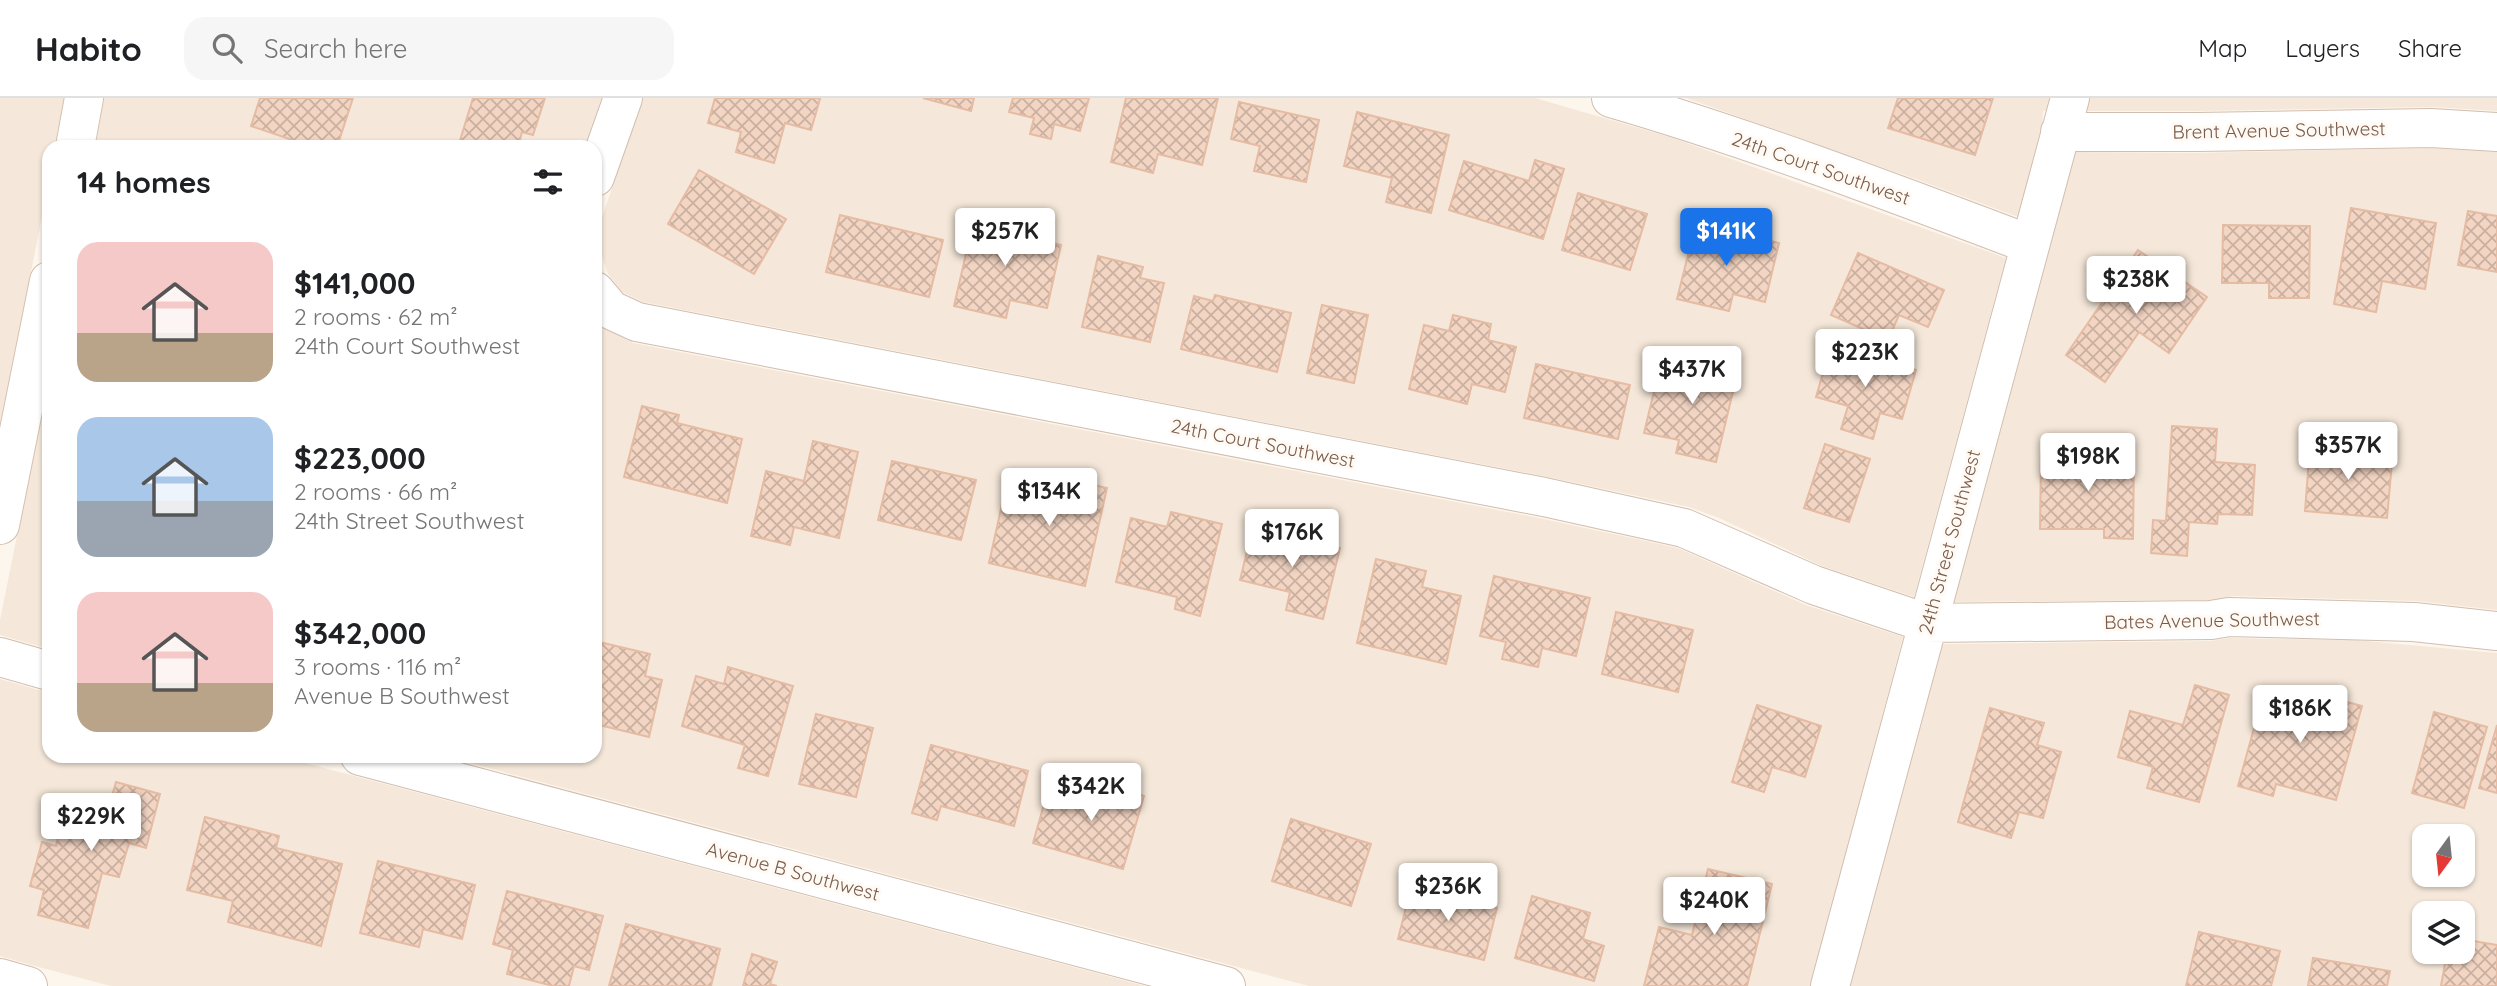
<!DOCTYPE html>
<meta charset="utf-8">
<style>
body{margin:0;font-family:Quicksand,sans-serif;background:#f6f6f6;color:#202124;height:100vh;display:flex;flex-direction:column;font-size:26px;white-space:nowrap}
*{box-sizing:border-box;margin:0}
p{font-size:23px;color:#757577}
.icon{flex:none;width:38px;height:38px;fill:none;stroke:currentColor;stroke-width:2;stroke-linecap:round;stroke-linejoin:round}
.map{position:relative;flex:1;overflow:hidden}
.sheet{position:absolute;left:42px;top:42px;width:560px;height:623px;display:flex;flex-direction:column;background:#fff;border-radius:21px;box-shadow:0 2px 5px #0004}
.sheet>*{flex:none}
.needle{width:46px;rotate:195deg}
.controls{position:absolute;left:2412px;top:726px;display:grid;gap:14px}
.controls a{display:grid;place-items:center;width:63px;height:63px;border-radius:14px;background:#fff;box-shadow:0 2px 5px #0004;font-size:35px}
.price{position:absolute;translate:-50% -60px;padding:0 16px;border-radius:7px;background:#fff;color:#222;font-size:23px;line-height:46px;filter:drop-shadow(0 2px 4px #0008)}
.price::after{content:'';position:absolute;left:50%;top:42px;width:21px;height:16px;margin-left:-10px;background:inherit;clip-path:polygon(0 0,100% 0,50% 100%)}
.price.on{background:#1a73e8;color:#fff}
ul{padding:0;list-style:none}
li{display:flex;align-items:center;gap:21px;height:175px;padding:0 35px}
li span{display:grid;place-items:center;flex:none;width:196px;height:140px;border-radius:21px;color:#555}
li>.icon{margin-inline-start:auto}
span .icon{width:84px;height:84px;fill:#fffc;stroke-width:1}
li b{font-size:30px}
h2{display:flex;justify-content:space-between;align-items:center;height:84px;padding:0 35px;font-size:30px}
header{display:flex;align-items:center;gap:42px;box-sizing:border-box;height:98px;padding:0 35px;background:#fff;border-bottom:2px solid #e0e0e0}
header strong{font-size:33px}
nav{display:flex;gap:38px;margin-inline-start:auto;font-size:24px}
.search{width:490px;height:63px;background:#f6f6f6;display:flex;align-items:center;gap:18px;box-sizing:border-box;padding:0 24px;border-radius:21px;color:#757577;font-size:26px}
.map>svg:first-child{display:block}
.residential{fill:#f5e8da;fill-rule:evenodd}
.building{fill:url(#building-cross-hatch);stroke:#e6bba3;stroke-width:2}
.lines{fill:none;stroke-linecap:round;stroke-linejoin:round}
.street-casing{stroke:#d1beb0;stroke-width:40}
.secondary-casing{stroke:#d6c0b0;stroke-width:40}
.street{stroke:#fff;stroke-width:38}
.secondary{stroke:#fff;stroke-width:38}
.labels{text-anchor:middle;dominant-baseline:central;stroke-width:6;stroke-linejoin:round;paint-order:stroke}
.street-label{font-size:19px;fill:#7a5c4d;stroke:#fffaf3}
</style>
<header>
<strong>Habito</strong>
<div class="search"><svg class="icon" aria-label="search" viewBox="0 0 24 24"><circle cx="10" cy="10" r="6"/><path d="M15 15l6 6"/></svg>Search here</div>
<nav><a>Map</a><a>Layers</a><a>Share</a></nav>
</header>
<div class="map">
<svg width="2497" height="888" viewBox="0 0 2497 888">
<defs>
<pattern id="building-cross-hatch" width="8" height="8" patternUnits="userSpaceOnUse" patternTransform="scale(1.75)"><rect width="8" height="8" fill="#f3d5c3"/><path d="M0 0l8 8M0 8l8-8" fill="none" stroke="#cab0a1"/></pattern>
</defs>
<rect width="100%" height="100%" fill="#fdf6ec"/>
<path class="residential" d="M0 0H65L56 49H49V83L0 331Z
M103 0H604L586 49H94Z
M643 0H1535L1673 40 2006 160 1914 499 1822 468 1719 420 1689 409 1548 379 643 204 622 194 608 176 601 155 598 131Z
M1686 0H2050L2047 13H2043L2042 31 2018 119 1924 84Z
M2089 0H2497V13L2433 9 2198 13H2085Z
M2430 50 2497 54V512L2417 503 2233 498 2211 502 1951 504 2074 54 2197 55Z
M595 224 633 245 1539 420 1678 450 1806 507 1903 539 1811 888H1309L443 658H595Z
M49 279V551L0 537V522Z
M2229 540 2355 542 2497 555V888H1849L1940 546 2210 543ZM2424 738H2462V777H2424ZM2424 816H2462V854H2424Z
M0 581 49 595V658H279L1145 888H111L31 867 0 858Z"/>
<path class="building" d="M260 0H353L337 49H313L251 28Z
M473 0H545L533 37 522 34 518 49H458Z
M715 0H817L820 1 811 32 785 25 774 65 736 54 741 34 708 25Z
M923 0H974L971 13Z
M1013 0H1089L1080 33 1054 26 1051 41 1030 36 1034 20 1009 14Z
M1126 0H1218L1202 67 1158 56 1153 75 1111 64Z
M1898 0H1993L1975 57 1888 30Z
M1239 4 1319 22 1306 84 1254 73 1260 48 1231 41Z
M1357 14 1449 37 1431 115 1386 104 1392 80 1344 68Z
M1535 62 1564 71 1543 141 1449 112 1464 63 1529 83Z
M699 72 786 121 754 176 668 126Z
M1578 95 1647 116 1630 172 1562 152Z
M2351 110 2436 125 2425 191 2382 183 2376 214 2334 206Z
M976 112 1006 119 1003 133 1061 147 1047 210 1010 202 1006 220 954 208Z
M2468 113 2497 118V174L2458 167Z
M840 117 943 142 929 199 826 174Z
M1696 125 1779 145 1765 204 1733 196 1729 213 1677 201Z
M2223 127 2310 128 2309 200H2269V185H2222Z
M2138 152 2207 199 2169 255 2139 234 2105 284 2066 257Z
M1858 155 1944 192 1928 229 1899 217 1888 242 1831 217Z
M1098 158 1143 169 1140 180 1164 185 1150 244 1082 229Z
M1215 197 1291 215 1277 274 1181 251 1194 198 1213 203Z
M1322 207 1368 217 1354 285 1307 275Z
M1453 217 1491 226 1488 242 1516 249 1505 294 1472 286 1467 306 1409 291 1424 227 1449 233Z
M1831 247 1916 272 1902 321 1880 315 1873 341 1841 331 1848 308 1816 299Z
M1663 256 1738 273 1716 364 1676 355 1679 342 1644 335Z
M1536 266 1630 287 1618 341 1524 320Z
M642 308 679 317 677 325 742 341 727 405 624 379Z
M2172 328 2217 331 2215 364 2255 367 2252 417 2218 416 2217 426 2189 424 2187 458 2151 455 2153 422 2166 423Z
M2328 337 2356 339 2354 362 2392 365 2387 420 2305 413 2309 360 2326 361Z
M813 343 858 354 839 440 794 429 790 447 751 438 766 373 804 383Z
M1825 346 1870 361 1849 424 1804 410Z
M2041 356H2134L2133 441 2104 440V431H2040Z
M892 363 976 382 961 442 878 422Z
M1044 376 1107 390 1085 488 989 465 1008 379 1042 387Z
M1171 414 1222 426 1200 518 1175 511 1177 499 1116 484 1131 420 1167 429Z
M1253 429 1340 450 1323 521 1286 512 1290 494 1240 482Z
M1376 461 1426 473 1422 489 1461 498 1446 566 1357 545Z
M1494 478 1590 500 1576 558 1542 550 1538 569 1502 561 1506 544 1480 538Z
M1616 514 1693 532 1678 594 1602 576Z
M595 543 650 556 645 578 662 582 649 639 595 626Z
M728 569 793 588 768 678 738 670 745 647 682 628 696 578 724 586Z
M2195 587 2229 597 2199 704 2147 690 2153 669 2118 659 2130 613 2183 627Z
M2264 594 2307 606 2310 594 2362 608 2336 702 2276 686 2273 698 2238 688Z
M1757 607 1821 628 1805 679 1772 669 1764 694 1732 684Z
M1990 610 2044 625 2037 647 2061 654 2043 720 2019 714 2011 740 1958 724Z
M2434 614 2487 629 2464 710 2412 695Z
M816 616 873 630 856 699 799 686Z
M2497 627V695L2479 690Z
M931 647 1028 673 1014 728 941 708 937 722 912 715Z
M1085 681 1144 698 1123 771 1033 745 1048 692 1079 701Z
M116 684 160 696 146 750 129 745 119 779 102 775 88 830 38 817 44 792 30 788 42 744 56 748 66 706 107 716Z
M205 719 279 738 276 750 342 766 321 848 228 824 233 803 187 792Z
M1291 721 1371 746 1351 808 1272 783Z
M378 763 475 787 462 841 423 831 419 849 360 835Z
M1708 771 1772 786 1747 888H1644L1659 829 1692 837Z
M1411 789 1497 810 1484 862 1398 841Z
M507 793 603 818 589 872 574 868 569 888H553L507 876 513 852 493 846Z
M1532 798 1590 815 1583 841 1604 848 1594 883 1515 860Z
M626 826 720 851 711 888H609Z
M2199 834 2280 853 2271 888H2186Z
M2462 841 2497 847V888H2441L2447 854H2462Z
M752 856 777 864 770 886 777 888H743Z
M2313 860 2390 873 2387 888H2308Z"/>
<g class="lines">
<defs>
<path id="street" d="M1611 0C1752 41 1891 94 2029 146
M2060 34H2198L2431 30 2497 34
M595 79 623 0
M595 193 611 212 637 224 1544 399 1684 430 1814 487 1926 525 2211 522 2229 519 2414 524 2497 533
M0 559 49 573
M360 658 1226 888
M0 880 28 888
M1830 888 2070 0"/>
<path id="secondary" d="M75 49 84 0
M0 427 49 183"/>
</defs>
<use href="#street" class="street-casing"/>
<use href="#secondary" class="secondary-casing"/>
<use href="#street" class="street"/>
<use href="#secondary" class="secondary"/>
</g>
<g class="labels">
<g class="street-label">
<text transform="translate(2279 32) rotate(-1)">Brent Avenue Southwest</text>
<text transform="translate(1821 70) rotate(19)">24th Court Southwest</text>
<text transform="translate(1263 345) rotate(11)">24th Court Southwest</text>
<text transform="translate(1949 444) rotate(-75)">24th Street Southwest</text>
<text transform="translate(2212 522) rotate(-1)">Bates Avenue Southwest</text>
<text transform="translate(793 773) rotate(15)">Avenue B Southwest</text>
</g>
</g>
</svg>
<div class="controls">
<a><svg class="needle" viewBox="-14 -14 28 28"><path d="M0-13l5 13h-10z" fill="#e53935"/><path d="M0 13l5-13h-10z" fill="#757577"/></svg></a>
<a><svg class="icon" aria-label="layers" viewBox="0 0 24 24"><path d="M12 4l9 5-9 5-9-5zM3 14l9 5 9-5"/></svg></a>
</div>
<b class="price" style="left:1005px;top:170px">$257K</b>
<b class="price on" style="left:1726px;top:170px">$141K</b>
<b class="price" style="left:2136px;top:218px">$238K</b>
<b class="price" style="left:1865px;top:291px">$223K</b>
<b class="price" style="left:1692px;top:308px">$437K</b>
<b class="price" style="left:2348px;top:384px">$357K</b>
<b class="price" style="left:2088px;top:395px">$198K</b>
<b class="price" style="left:1049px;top:430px">$134K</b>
<b class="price" style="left:1292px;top:471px">$176K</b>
<b class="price" style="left:2300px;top:647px">$186K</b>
<b class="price" style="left:1091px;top:725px">$342K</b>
<b class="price" style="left:91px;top:755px">$229K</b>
<b class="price" style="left:1448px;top:825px">$236K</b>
<b class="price" style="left:1714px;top:839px">$240K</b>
<section class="sheet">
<h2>14 homes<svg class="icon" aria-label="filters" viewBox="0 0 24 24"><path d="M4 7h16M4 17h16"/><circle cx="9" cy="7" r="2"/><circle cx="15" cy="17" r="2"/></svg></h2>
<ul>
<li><span style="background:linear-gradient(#f6c9c9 65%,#b9a48a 0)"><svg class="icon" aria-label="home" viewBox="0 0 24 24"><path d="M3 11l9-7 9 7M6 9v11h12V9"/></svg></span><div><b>$141,000</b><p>2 rooms · 62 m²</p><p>24th Court Southwest</p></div></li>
<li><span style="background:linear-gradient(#a9c7e8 60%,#9aa5b1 0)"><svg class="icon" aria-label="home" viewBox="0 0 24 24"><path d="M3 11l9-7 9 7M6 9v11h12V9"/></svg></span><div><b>$223,000</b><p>2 rooms · 66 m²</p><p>24th Street Southwest</p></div></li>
<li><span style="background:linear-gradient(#f6c9c9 65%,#b9a48a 0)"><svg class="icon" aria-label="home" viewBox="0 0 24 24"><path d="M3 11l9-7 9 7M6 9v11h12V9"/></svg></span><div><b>$342,000</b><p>3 rooms · 116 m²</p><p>Avenue B Southwest</p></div></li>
</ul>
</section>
</div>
